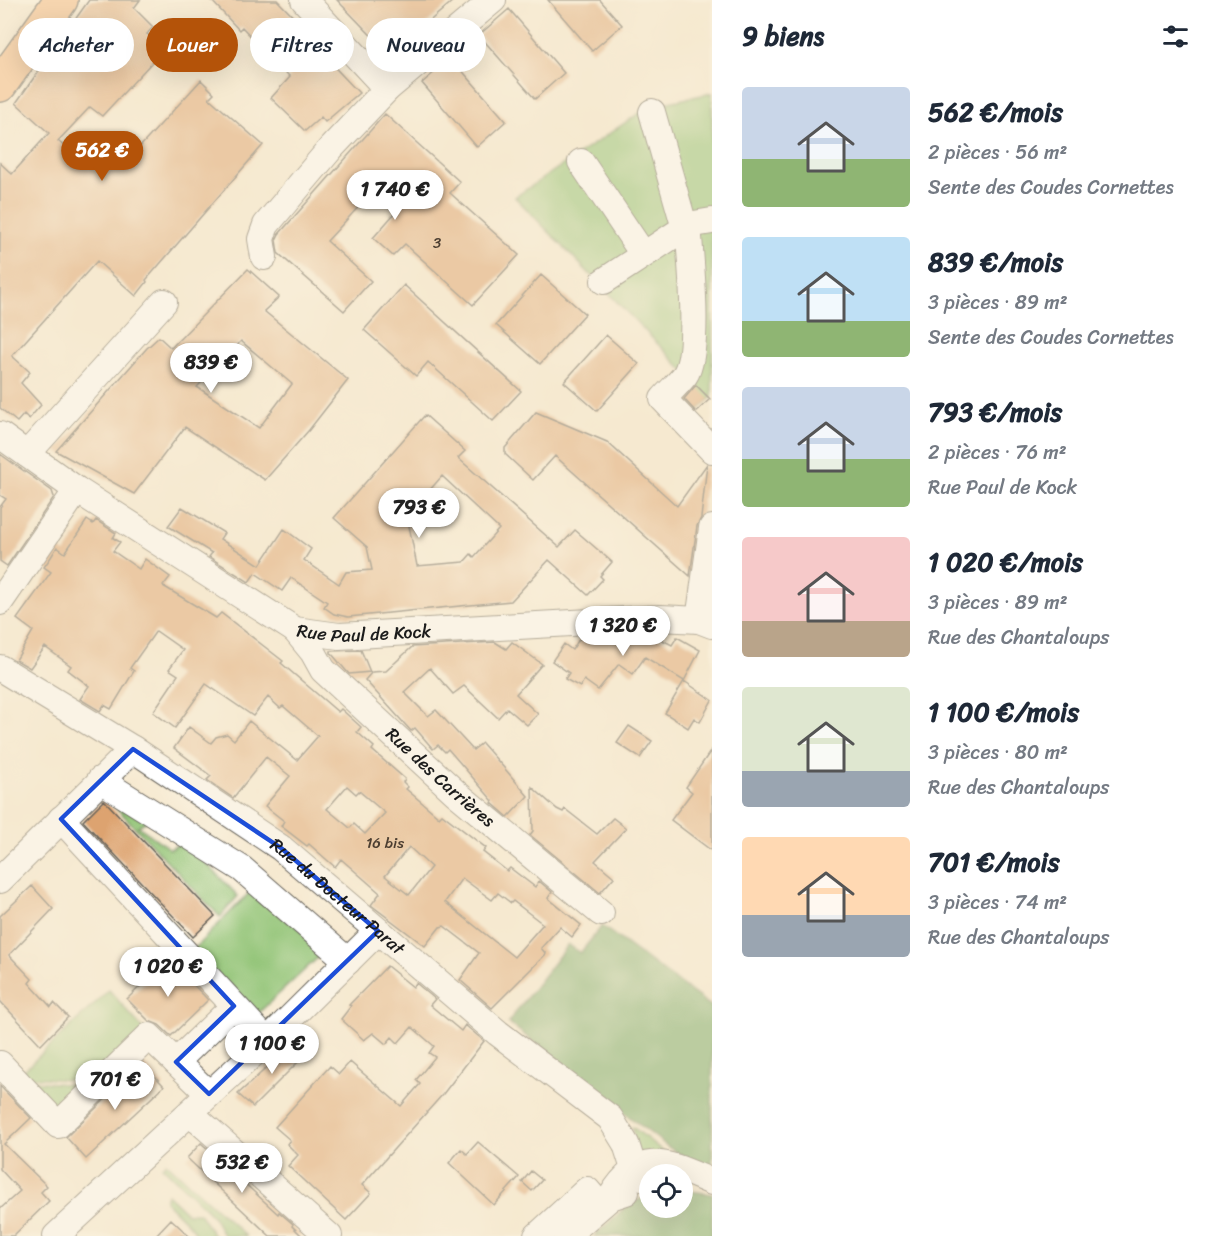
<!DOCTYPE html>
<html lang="fr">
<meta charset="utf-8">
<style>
body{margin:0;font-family:Sriracha,sans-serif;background:#f2f2f3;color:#1f2937;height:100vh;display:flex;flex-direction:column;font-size:22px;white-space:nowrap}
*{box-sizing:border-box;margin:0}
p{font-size:20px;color:#747a83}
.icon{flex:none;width:33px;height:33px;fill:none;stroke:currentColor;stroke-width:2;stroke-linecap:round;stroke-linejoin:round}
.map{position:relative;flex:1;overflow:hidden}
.side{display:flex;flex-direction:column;background:#fff;width:510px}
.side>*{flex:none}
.guide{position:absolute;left:18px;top:18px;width:570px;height:54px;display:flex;gap:12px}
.buttons{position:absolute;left:639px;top:1164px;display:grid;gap:12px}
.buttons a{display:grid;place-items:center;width:54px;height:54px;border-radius:50%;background:#fff;box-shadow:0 6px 24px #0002;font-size:30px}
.price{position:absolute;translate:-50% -51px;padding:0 14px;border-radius:21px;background:#fff;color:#222;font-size:20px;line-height:39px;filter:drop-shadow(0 2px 3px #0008)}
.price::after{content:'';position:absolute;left:50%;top:36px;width:18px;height:14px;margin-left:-9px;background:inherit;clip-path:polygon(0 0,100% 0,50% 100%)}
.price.current{background:#b45309;color:#fff}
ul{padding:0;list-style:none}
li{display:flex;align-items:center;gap:18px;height:150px;padding:0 30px}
li span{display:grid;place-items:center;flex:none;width:168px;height:120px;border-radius:6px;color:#555}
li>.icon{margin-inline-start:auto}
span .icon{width:72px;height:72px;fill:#fffc;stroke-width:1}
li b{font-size:26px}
h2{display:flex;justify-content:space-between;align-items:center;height:72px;padding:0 30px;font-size:26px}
.tag{padding:0 21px;border-radius:27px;background:#fff;box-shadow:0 6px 24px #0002;font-size:21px;line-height:54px}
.tag.current{background:#b45309;color:#fff}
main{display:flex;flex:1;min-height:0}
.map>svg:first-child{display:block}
.green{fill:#8fc374;stroke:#567048;stroke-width:1.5}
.forest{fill:#73a966;stroke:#486241;stroke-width:1.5}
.building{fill:#dda370;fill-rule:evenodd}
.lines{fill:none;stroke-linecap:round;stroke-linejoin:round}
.minor-casing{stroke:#68645b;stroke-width:28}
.major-casing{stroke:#68645b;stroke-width:36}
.minor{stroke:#fff;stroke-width:26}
.major{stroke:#f7bd88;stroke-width:33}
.marked{fill:none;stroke:#1d4ed8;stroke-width:4.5;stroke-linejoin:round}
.labels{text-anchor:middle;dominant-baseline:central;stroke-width:6;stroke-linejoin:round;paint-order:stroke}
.number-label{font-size:15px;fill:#4c3e31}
.street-label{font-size:18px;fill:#1c1c1c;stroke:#fcf5e5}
</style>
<main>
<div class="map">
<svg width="712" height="1236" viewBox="0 0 712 1236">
<rect width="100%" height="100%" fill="#fcf5e5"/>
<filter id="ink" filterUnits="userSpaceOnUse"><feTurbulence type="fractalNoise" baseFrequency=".0167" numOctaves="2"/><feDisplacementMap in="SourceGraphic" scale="12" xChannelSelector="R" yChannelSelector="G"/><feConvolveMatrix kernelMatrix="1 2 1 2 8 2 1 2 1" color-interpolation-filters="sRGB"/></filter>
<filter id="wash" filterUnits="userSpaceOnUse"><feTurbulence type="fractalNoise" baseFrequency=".008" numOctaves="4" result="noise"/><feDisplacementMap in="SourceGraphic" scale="24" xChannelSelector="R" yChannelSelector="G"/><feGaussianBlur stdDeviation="1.35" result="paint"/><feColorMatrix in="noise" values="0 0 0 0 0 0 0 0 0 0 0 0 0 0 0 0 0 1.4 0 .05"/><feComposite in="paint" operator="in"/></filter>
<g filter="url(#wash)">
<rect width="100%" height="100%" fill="#f6e9d0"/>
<path class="green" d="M712 93V397L692 416 683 407V391L686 373 515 197 650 106Z
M107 798 150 819 138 826 170 849 185 841 238 896 220 917Z
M254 888 326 950 253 1018 191 952Z
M109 990 145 1031 90 1082 18 1076Z
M23 1080 86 1086 55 1115Z
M632 1127 634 1128 664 1152 638 1157Z
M166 1162 246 1236H224L212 1215 162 1166Z
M167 1194 187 1213H199L214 1236H196L194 1230 165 1201Z"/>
<path class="forest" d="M602 926 712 1007V1169L687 1159 668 1147 508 1022 568 944 580 953Z
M683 1190 712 1194V1236H594L630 1203 649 1196 650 1208H682Z"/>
<g id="blocks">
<path class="building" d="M89 0H140L134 8 153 27 147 34 167 46 102 116 90 107 58 141 90 169 107 150 114 156 118 152 128 160 201 80 214 93 209 98 263 145 146 280 147 282 136 296 97 261 12 356 30 372 21 383 41 405 29 419 24 414 17 422 0 408V163L12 174 49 133 16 103Z
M211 0H277L308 32 304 35 359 93 325 122 321 117 305 131 271 98 290 77 242 27 239 30Z
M337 0H454L390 55Z
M548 0H600L622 25 592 51Z
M509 9 564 73 535 99 479 35Z
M451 58 506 121 477 147 422 83Z
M385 114 460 182 450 193 519 255 473 305 405 244 393 256 373 238 408 198 383 175 361 201 363 202 327 241 371 281 344 311 278 253 276 240 279 234Z
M248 269 279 297 264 311 348 380 309 430 265 480 185 427 134 494 56 451 147 348 159 337 171 348ZM241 341 292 384 259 428 197 387Z
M541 275 585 314 540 364 496 325Z
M404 285 521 391 493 421 428 362 416 376 364 330Z
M606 335 639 364 597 411 564 382Z
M696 385 710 399 696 412 684 399Z
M536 412 607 442 677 506 707 464 701 518 697 526 690 576 555 456 533 480 505 454V448Z
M425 415 465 451 458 458 559 547 575 530 612 562 600 576 603 579 588 595 549 560 511 601 348 617 334 614 324 607 327 602 291 578 282 591 255 573 249 582 209 557 212 553 168 526 182 507 224 533 220 539 260 565 284 529 311 549 304 560 339 584 346 572 372 570 367 547 334 518ZM442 476 499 529 474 557 471 554 464 562 417 566 407 516Z
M0 454 52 491 54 497 7 566 0 561V507L6 499 0 495Z
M87 520 93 524 96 520 116 533 113 538 120 542 113 551 139 569 145 559 170 577 163 586 216 618 221 613 283 661 281 663 338 712 341 709 361 727 357 732 374 747 372 750 405 779 403 782 408 787 406 789 439 817 442 814 486 848 483 852 507 871 510 868 535 887 539 881 552 892 548 898 581 925 572 937 560 927 541 948 546 954 492 1008 460 980 479 953 444 926 440 927 425 946 371 905 380 893 341 859 335 867 309 844 307 846 281 826 284 821 265 806 290 776 266 757 233 798 207 780 211 776 174 748 189 727 211 743 216 737 227 734 234 740 249 721 297 760 318 736 283 706 280 708 268 697 253 716 206 684 175 728 153 712 178 675 169 669 183 650 156 631 130 668 134 671 111 709 104 705 100 711 80 699 89 686 68 670 71 666 45 647 30 668 16 660 33 631 17 619 51 572 44 567 51 557 57 547 65 553ZM347 786 356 794 359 791 385 813 365 834 354 824 350 828 327 809ZM409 847 431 867 409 895 385 876ZM462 878 492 900 498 893 511 903 513 901 543 924 514 957 445 902Z
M651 634 672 645 677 637 700 650 684 681 645 657 633 674 619 664 598 690 584 680 580 687 565 679 569 673 552 661 564 644 572 650 580 638Z
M495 642 506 649 512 642 542 664 516 694 538 714 527 725 507 708 498 718 464 686 453 694 430 668 404 692 428 716 436 710 473 750 482 743 505 769 528 796 508 817 492 803 493 801 448 749 445 752 438 745 433 749 415 728 411 731 365 680 372 672 386 671 412 647Z
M361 650 370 672 349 674 331 653V651Z
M684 681 712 700 700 722 694 718 688 728 665 713Z
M629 726 652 741 640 758 617 743Z
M712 749V851L671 820 692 792 686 787Z
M532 787 557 809 563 812 565 809 597 834 613 818 626 828 595 861 614 877 600 893 530 835 533 831Z
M104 800 215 916 193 937 83 821Z
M32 886 53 909 9 955 32 979 29 983 51 1007 54 1003 68 1017 41 1045 0 1001V916Z
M169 959 208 1000 171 1036 159 1025 149 1021 127 999Z
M387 966 413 987 416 983 435 999 430 1005 461 1031 465 1025 484 1041 443 1094 362 1185 371 1193 346 1220 288 1166 298 1155 287 1144 290 1140 275 1127 330 1066 339 1074 350 1062 401 1106 420 1084 416 1080 435 1057 429 1053 434 1046 412 1027 398 1043 392 1037 386 1044 373 1033 364 1040 341 1019 351 1006 349 1005Z
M295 1042 307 1053 253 1107 238 1094Z
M143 1063 164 1086 86 1159 66 1137Z
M0 1086 31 1118 4 1144 47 1186 41 1192 49 1201 13 1236H0V1209L20 1191 0 1169Z
M478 1142 519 1177 494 1205 449 1163 461 1149 467 1154Z
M201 1143 278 1214 279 1212 293 1224 292 1226 302 1236H270L187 1158Z
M531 1171 542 1180 532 1191 522 1182Z
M171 1219 189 1236H155Z"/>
</g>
</g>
<g filter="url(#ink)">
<use href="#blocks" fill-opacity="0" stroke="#68645b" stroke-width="1.5"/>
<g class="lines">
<defs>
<g id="minor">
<path d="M304 0 387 89"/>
<path d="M652 112 682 218"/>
<path d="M581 162 643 254"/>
<path d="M694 224 712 221"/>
<path d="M689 237C691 265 700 352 685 375 679 383 670 391 663 399L712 450"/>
<path d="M264 257 261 239 266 225 331 148 387 89 493 0"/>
<path d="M604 281 677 233"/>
<path id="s1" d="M0 435 77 490 295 630 339 636 661 618 699 620 712 625"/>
<path d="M27 454 164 302"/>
<path d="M0 602 77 490"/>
<path d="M699 620 712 528"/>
<path id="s2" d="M295 630 313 652 323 670 456 793 601 913"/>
<path id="s3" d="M0 668 133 749 281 848 498 1033 610 1118 626 1144 634 1169 638 1175 650 1180"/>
<path d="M100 780 242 869 348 961"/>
<path d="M61 819 267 1041"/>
<path d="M0 880 133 749"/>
<path d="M176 1062 234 1006"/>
<path d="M0 1064 58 1125 149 1036 209 1094"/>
<path d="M190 1113 329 1236"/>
<path d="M611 1197C641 1147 667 1163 712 1182"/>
<path d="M56 1236 267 1041 378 931"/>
<path d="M537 1236 587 1190 600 1205"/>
<path d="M566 1236 611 1197 626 1192"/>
</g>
<path id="major" d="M0 85 61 0"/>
</defs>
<use href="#minor" class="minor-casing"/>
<use href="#major" class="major-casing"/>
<use href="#minor" class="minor"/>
<use href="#major" class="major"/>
</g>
</g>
<path d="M0 0H712V1236H0ZM133 749 281 848 378 931 209 1094 176 1062 234 1006 61 819Z" fill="#f6e9d0" fill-opacity=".55" fill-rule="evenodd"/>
<path class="marked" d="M133 749 281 848 378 931 209 1094 176 1062 234 1006 61 819Z"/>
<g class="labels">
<g class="number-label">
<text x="437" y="243">3</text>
<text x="385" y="843">16 bis</text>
</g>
<g class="street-label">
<text stroke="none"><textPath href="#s1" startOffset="423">Rue Paul de Kock</textPath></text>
<text stroke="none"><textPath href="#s2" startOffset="208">Rue des Carrières</textPath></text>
<text stroke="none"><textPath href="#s3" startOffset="408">Rue du Docteur Parat</textPath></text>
</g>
</g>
</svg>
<div class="buttons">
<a><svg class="icon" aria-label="locate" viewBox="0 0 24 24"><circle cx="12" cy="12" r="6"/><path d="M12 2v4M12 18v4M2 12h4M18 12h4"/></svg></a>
</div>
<b class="price current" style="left:102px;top:182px">562 €</b>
<b class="price" style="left:395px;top:221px">1 740 €</b>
<b class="price" style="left:211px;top:394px">839 €</b>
<b class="price" style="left:419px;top:539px">793 €</b>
<b class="price" style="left:623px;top:657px">1 320 €</b>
<b class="price" style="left:168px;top:998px">1 020 €</b>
<b class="price" style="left:272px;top:1075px">1 100 €</b>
<b class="price" style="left:115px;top:1111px">701 €</b>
<b class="price" style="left:242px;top:1194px">532 €</b>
<div class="guide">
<a class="tag">Acheter</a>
<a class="tag current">Louer</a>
<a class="tag">Filtres</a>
<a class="tag">Nouveau</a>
</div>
</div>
<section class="side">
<h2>9 biens<svg class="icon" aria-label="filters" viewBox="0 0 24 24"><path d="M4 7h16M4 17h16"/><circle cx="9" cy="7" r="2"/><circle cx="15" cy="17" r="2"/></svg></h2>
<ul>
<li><span style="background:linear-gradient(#c9d6e8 60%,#8fb573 0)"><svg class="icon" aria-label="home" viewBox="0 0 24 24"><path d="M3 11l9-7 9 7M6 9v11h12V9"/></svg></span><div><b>562 €/mois</b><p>2 pièces · 56 m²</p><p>Sente des Coudes Cornettes</p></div></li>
<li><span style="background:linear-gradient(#bfe0f5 70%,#8fb573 0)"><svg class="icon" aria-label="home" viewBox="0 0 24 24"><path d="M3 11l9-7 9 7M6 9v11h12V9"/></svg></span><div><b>839 €/mois</b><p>3 pièces · 89 m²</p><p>Sente des Coudes Cornettes</p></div></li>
<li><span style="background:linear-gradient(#c9d6e8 60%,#8fb573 0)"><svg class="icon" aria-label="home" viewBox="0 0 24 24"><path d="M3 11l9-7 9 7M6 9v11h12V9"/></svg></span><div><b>793 €/mois</b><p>2 pièces · 76 m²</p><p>Rue Paul de Kock</p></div></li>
<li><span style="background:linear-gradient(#f6c9c9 70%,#b9a48a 0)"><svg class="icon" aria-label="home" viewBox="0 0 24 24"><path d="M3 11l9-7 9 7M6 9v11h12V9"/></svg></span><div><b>1 020 €/mois</b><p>3 pièces · 89 m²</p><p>Rue des Chantaloups</p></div></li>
<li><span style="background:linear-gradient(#dfe7d0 70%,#9aa5b1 0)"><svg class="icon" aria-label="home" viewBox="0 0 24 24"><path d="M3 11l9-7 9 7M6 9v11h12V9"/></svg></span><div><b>1 100 €/mois</b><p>3 pièces · 80 m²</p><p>Rue des Chantaloups</p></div></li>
<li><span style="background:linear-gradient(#ffd9b3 65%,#9aa5b1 0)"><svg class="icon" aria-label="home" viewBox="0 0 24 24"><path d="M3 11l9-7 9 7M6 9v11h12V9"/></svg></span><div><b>701 €/mois</b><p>3 pièces · 74 m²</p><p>Rue des Chantaloups</p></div></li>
</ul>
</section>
</main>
